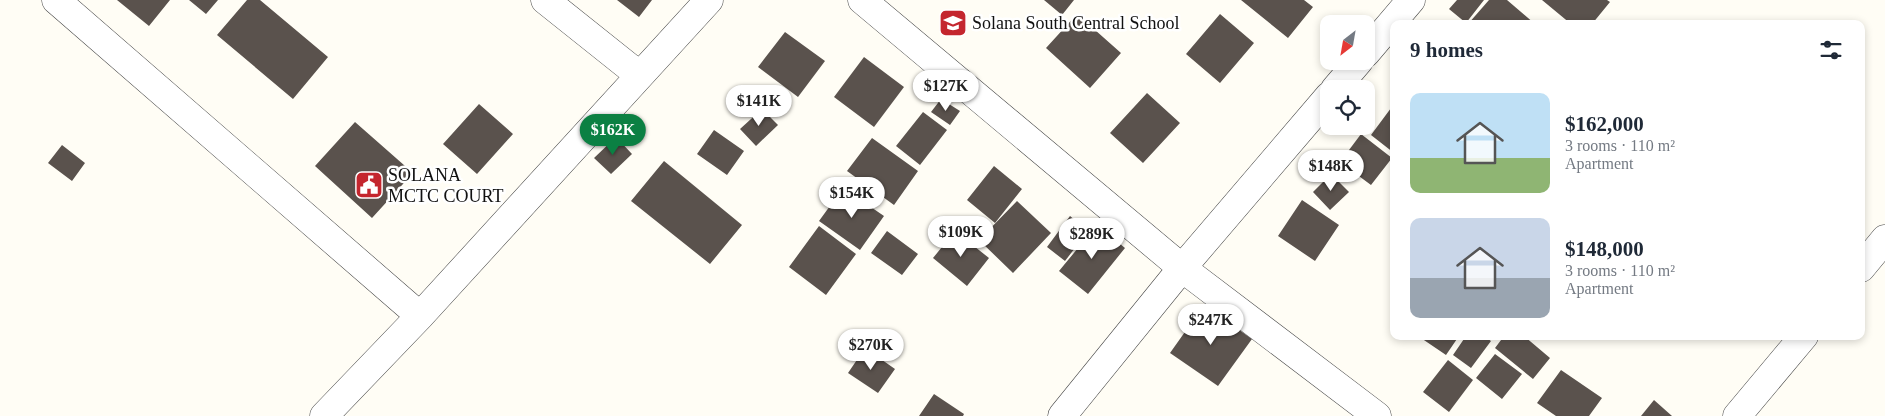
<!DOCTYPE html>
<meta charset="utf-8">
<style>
body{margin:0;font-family:"Times New Roman",serif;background:#f2f2f3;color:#1f2937;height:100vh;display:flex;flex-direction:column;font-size:19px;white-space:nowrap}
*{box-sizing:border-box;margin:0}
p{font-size:16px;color:#747a83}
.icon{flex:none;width:28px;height:28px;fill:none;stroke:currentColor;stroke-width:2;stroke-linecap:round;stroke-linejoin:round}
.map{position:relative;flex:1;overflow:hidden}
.panel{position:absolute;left:1390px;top:20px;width:475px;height:320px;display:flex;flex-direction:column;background:#fff;border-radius:10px;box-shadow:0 2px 8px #0003}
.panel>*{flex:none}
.needle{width:32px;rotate:211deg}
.fabs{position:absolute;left:1320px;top:15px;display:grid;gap:10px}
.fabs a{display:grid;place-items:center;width:55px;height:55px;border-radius:10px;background:#fff;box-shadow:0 2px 8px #0003;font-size:25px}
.price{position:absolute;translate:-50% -42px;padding:0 11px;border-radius:18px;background:#fff;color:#222;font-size:16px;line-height:32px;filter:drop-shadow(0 1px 2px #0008)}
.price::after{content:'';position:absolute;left:50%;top:30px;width:15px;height:11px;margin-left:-8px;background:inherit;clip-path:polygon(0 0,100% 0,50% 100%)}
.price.selected{background:#0b8043;color:#fff}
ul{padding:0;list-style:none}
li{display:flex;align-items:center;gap:15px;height:125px;padding:0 20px}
li span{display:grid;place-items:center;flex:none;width:140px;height:100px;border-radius:10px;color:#555}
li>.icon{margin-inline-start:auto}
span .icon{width:60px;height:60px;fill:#fffc;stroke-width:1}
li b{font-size:21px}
h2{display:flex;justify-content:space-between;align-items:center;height:60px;padding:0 20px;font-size:21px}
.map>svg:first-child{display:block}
.building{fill:#5a524d}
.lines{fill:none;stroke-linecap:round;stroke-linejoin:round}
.minor-casing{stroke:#444;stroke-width:29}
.minor{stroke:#fff;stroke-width:28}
.labels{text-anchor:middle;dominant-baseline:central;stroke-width:5;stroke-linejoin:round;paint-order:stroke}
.poi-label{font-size:18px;fill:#111;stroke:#fff;text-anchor:start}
</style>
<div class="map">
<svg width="1885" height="416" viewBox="0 0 1885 416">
<rect width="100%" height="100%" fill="#fffdf5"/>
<path class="building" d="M117 0H170L149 26Z
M189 0H218L206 14Z
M247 0H260L328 57 293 99 217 35Z
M617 0H652L639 17Z
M1044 0H1074L1062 15Z
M1241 0H1304L1313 7 1288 38Z
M1457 0H1484L1466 23 1449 9Z
M1489 0H1507L1535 24H1468Z
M1542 0H1607L1610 2 1592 24H1571Z
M1077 14 1121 53 1090 88 1046 48Z
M1220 14 1254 43 1220 83 1186 54Z
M785 32 825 61 798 97 758 67Z
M864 57 904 87 874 127 834 97Z
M1147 93 1180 123 1143 163 1110 133Z
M941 99 960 111 950 125 931 112Z
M479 104 513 134 477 174 443 144Z
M1394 104V153L1371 135Z
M762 109 778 125 756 146 740 129Z
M923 112 947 130 920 165 896 146Z
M355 122 413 173 372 218 315 166Z
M714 130 744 151 727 175 697 154Z
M1361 134 1392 158 1371 185 1340 162Z
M616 137 632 154 611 174 594 158Z
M872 138 918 171 894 205 847 171Z
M62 145 85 163 72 181 48 163Z
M664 161 742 225 710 264 631 201Z
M994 166 1022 189 995 223 967 200Z
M1331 174 1349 192 1330 210 1313 192Z
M843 188 884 216 860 250 819 221Z
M1302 200 1339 225 1315 261 1278 236Z
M1017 201 1051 233 1013 273 979 240Z
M1070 216 1088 231 1065 261 1047 247Z
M1097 225 1125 248 1088 294 1059 271Z
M819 226 856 254 826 295 789 267Z
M887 231 918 254 902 275 871 253Z
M955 231 989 258 967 286 933 258Z
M1204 305 1252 339 1218 386 1170 353Z
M1418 336H1459L1446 355Z
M1466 336H1484L1491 341 1471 368 1453 355Z
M1504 336H1524L1550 358 1533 379 1495 348Z
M865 348 895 369 878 393 848 373Z
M1495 354 1522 374 1502 399 1476 378Z
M1448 360 1473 380 1449 412 1423 392Z
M1561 370 1602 398 1589 416H1556L1537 403Z
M934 394 964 414 963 416H919Z
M1654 400 1672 416H1641Z"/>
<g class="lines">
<defs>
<path id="minor" d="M56 0 420 316
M545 0 639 75
M862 0 1182 268 1377 416
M1366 53 1411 0
M1335 89 1359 61
M1861 268 1885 239
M324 416 420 316 709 0
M1062 416 1182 268 1329 96
M1737 416 1804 336"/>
</defs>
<use href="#minor" class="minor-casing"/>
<use href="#minor" class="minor"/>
</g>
<defs>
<symbol id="school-square" viewBox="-11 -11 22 22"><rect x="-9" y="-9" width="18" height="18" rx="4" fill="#c4262e" stroke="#fff"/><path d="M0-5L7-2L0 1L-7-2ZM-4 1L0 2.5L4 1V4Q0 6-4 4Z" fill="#fff"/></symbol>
<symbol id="civic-square" viewBox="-11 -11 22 22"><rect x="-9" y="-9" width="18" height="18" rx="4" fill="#c4262e" stroke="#fff"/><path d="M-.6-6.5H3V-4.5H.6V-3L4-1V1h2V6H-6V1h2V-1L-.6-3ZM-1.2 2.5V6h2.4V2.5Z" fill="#fff"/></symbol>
</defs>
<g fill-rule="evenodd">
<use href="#school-square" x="937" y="7" width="32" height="32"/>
<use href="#civic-square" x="353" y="169" width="32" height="32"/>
</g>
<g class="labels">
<g class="poi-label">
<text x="972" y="23">Solana South Central School</text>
<text x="388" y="175">SOLANA<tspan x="388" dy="21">MCTC COURT</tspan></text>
</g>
</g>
</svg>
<div class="fabs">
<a><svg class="needle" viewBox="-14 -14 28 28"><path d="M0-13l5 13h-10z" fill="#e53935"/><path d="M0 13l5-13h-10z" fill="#747a83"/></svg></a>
<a><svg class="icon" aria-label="locate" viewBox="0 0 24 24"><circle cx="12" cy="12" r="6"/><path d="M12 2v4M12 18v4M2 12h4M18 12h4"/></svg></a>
</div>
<b class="price" style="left:946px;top:112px">$127K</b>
<b class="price" style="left:759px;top:127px">$141K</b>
<b class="price selected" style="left:613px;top:156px">$162K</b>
<b class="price" style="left:1331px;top:192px">$148K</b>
<b class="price" style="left:852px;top:219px">$154K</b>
<b class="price" style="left:961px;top:258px">$109K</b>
<b class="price" style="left:1092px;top:260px">$289K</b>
<b class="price" style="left:1211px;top:346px">$247K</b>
<b class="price" style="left:871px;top:371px">$270K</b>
<section class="panel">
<h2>9 homes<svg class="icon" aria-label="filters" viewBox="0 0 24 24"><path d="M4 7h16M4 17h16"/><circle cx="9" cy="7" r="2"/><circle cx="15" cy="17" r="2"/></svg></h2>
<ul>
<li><span style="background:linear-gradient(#bfe0f5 65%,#8fb573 0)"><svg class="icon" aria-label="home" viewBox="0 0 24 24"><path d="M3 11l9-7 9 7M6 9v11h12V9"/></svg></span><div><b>$162,000</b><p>3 rooms · 110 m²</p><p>Apartment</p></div></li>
<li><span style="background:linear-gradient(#c9d6e8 60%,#9aa5b1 0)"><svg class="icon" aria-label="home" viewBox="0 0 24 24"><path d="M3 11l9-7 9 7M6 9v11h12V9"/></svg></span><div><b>$148,000</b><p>3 rooms · 110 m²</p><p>Apartment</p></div></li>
</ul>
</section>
</div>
